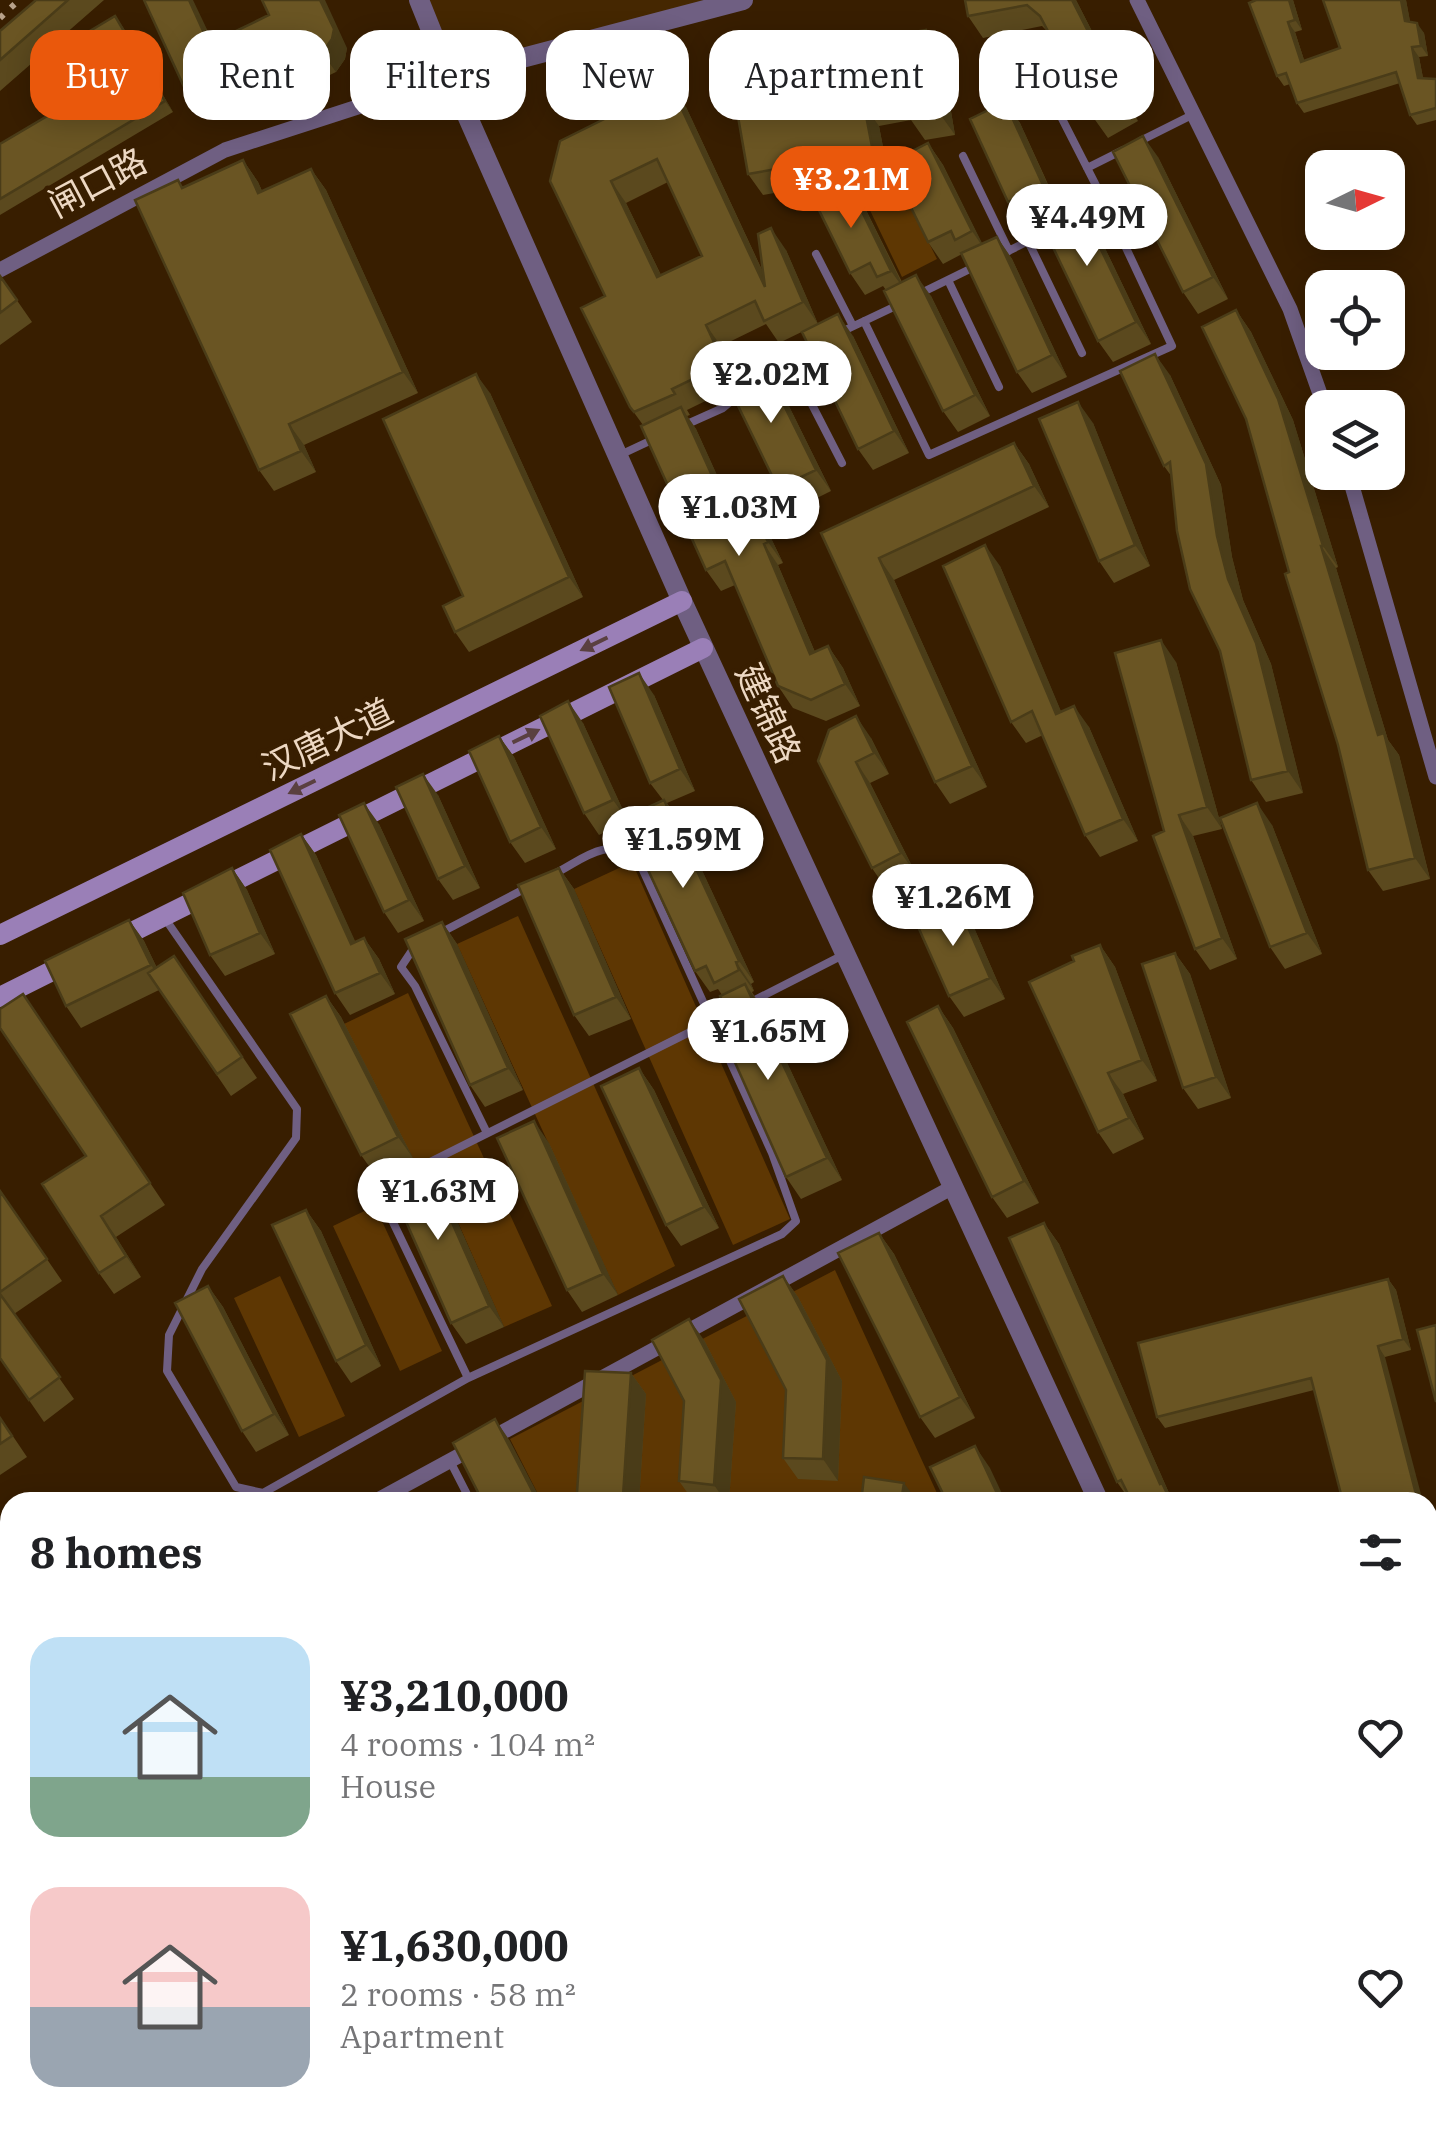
<!DOCTYPE html>
<meta charset="utf-8">
<style>
body{margin:0;font-family:"IBM Plex Serif","Noto Sans SC",serif;background:#f6f6f6;color:#202124;height:100vh;display:flex;flex-direction:column;font-size:38px;white-space:nowrap}
*{box-sizing:border-box;margin:0}
p{font-size:32px;color:#757577}
.icon{flex:none;width:55px;height:55px;fill:none;stroke:currentColor;stroke-width:2;stroke-linecap:round;stroke-linejoin:round}
.map{position:relative;flex:1;overflow:hidden}
.side{position:absolute;left:0px;top:1492px;width:1438px;height:642px;display:flex;flex-direction:column;background:#fff;border-radius:30px 30px 0 0;box-shadow:0 5px 25px #0003}
.side>*{flex:none}
.guide{position:absolute;left:30px;top:30px;width:1378px;height:90px;display:flex;gap:20px}
.needle{width:65px;rotate:85deg}
.tools{position:absolute;left:1305px;top:150px;display:grid;gap:20px}
.tools a{display:grid;place-items:center;width:100px;height:100px;border-radius:20px;background:#fff;box-shadow:0 5px 25px #0003;font-size:50px}
.price{position:absolute;translate:-50% -85px;padding:0 22px;border-radius:35px;background:#fff;color:#222;font-size:32px;line-height:65px;filter:drop-shadow(0 2px 5px #0008)}
.price::after{content:'';position:absolute;left:50%;top:60px;width:30px;height:22px;margin-left:-15px;background:inherit;clip-path:polygon(0 0,100% 0,50% 100%)}
.price.current{background:#ea580c;color:#fff}
ul{padding:0;list-style:none}
li{display:flex;align-items:center;gap:30px;height:250px;padding:0 30px}
li span{display:grid;place-items:center;flex:none;width:280px;height:200px;border-radius:30px;color:#555}
li>.icon{margin-inline-start:auto}
span .icon{width:120px;height:120px;fill:#fffc;stroke-width:1}
li b{font-size:42px}
h2{display:flex;justify-content:space-between;align-items:center;height:120px;padding:0 30px;font-size:42px}
.tag{padding:0 35px;border-radius:30px;background:#fff;box-shadow:0 5px 25px #0003;font-size:35px;line-height:90px}
.tag.current{background:#ea580c;color:#fff}
.map>svg:first-child{display:block}
.built{fill:#452701}
.green{fill:#5e3703}
.lines{fill:none;stroke-linecap:round;stroke-linejoin:round}
.service{stroke:#6f5f82;stroke-width:8}
.minor{stroke:#6f5f82;stroke-width:15}
.tertiary{stroke:#6f5f82;stroke-width:20}
.secondary{stroke:#9a7fb7;stroke-width:20}
.rail{stroke:#b8a28a;stroke-width:6;stroke-dasharray:5 10;stroke-linecap:butt}
.wall{fill:#5b491e;fill-rule:evenodd}
.shaded-wall{fill:#4a3c18}
.building{fill:#6a5523;stroke:#4a3c18;stroke-width:2.5;fill-rule:evenodd}
.oneway{fill:#5a4040}
.labels{text-anchor:middle;dominant-baseline:central;stroke-width:9;stroke-linejoin:round;paint-order:stroke}
.street-label{font-size:35px;fill:#edd8c3;stroke:#381e00}
</style>
<div class="map">
<svg width="1436" height="2134" viewBox="0 0 1436 2134">
<rect width="100%" height="100%" fill="#381e00"/>
<path class="built" d="M419 0H711L450 77Z"/>
<path class="green" d="M900 185 937 259 902 277 866 202Z
M632 862 790 1219 733 1245 574 889Z
M518 916 675 1266 618 1295 457 944Z
M408 993 552 1306 504 1327 442 1186 429 1191 344 1024Z
M375 1206 442 1351 400 1371 333 1226Z
M835 1270 941 1502H542L510 1439Z
M280 1276 345 1416 299 1437 234 1298Z
M909 2125H1206L1211 2134H896Z"/>
<g class="lines">
<path class="service" d="M1029 54 1105 203 1081 215
M1140 141 1194 114
M963 156 1009 251
M1087 168 1123 150
M1028 241 1082 353
M816 254 853 326
M1000 255 1051 230
M948 280 999 387
M919 294 974 267
M864 321 929 455 1172 346 1105 203
M839 333 898 305
M788 358 842 463
M764 373 774 365 817 344
M685 425 723 408 742 392
M622 454 654 439
M166 920 297 1109 296 1138 202 1269 169 1335 167 1371 236 1487 263 1493 468 1378 782 1234 796 1221 772 1153 637 857C605 838 586 857 556 873
M440 933 530 886
M415 946 401 967 415 986 487 1133
M751 1002 845 954
M420 1167 716 1019
M394 1180 377 1189 468 1378
M450 1461 471 1502
M0 1772 10 1766
M0 2003 10 1998
M0 2016 10 2033
M67 2125 71 2134
M212 2125 217 2134
M819 2125 824 2134
M971 2125 976 2134
M1186 2125 1191 2134
M333 2134 349 2125
M630 2134 646 2125
M896 2134 909 2125"/>
<path class="minor" d="M1137 0 1290 309 1325 408
M0 270 225 150 450 77
M1348 472 1436 777
M374 1502 953 1187
M0 1706 10 1701
M1428 1806 1436 1802"/>
<path class="tertiary" d="M419 0 450 77 682 601 1099 1502
M450 77 743 0
M1428 2060 1436 2061
M1367 2125 1370 2134
M1384 2125 1388 2134"/>
<path class="secondary" d="M0 935 682 601
M114 941 703 648
M0 997 74 960"/>
<path class="rail" d="M0 18 19 0"/>
</g>
<path class="wall" d="M36 0H104L0 91V31Z
M965 0H1076L1138 121 1108 138 1093 117 1047 31 1042 26 983 38 968 16Z
M1293 0 1302 30 1295 32 1304 60 1340 48 1406 0 1410 22 1424 33 1428 56 1419 57 1423 78 1436 79V120L1417 125 1410 115 1400 83 1304 113 1297 103 1290 84 1284 86 1277 76Z
M115 16 173 112 0 215V144L59 109Z
M213 42 347 48 345 59 336 72 272 103 257 81 199 108 185 89Z
M941 52 955 135 925 140 911 120 879 126 888 173 763 195 748 174Z
M1005 102 1020 123 1058 206 1076 198 1091 219 1151 344 1113 362 1098 341 1038 216 1022 223 1008 202Z
M686 107 763 272 786 250 818 324 779 343 766 324 721 346 735 377 778 384 831 491 793 510 778 488 730 389 687 410 690 415 687 416 696 429 737 520 754 513 769 534 783 563 778 565 815 652 828 646 843 668 860 706 826 721 793 708 778 686 735 585 721 591 706 570 643 425 630 407 605 296 560 141ZM668 182 702 256 661 275 626 203Z
M928 143 943 165 982 244 997 237 1012 259 1067 377 1032 393 1017 372 962 254 943 264 928 242Z
M1158 157 1228 299 1198 314 1183 292Z
M243 160 258 182 262 191 311 169 326 190 418 393 304 445 316 472 274 491 259 470 183 187Z
M848 183 863 204 902 282 931 296 990 416 958 432 943 411 886 290 883 286 865 295 850 273Z
M0 276 32 322 0 345Z
M1236 310 1251 332 1293 420 1338 567 1336 568 1388 740 1399 755 1430 879 1383 891 1368 870 1338 745 1246 419Z
M853 336 909 453 873 470 858 449Z
M1170 375 1221 485 1232 557 1243 600 1271 664 1303 793 1266 802 1251 780 1220 651 1172 477 1164 466Z
M490 393 583 597 469 652 455 632 463 596Z
M1093 423 1150 566 1114 583 1099 561Z
M1014 443 1029 464 1049 507 894 580 987 787 950 804 935 782 821 533Z
M1000 566 1061 712 1089 727 1138 841 1100 857 1085 835 1043 735 1026 743 1011 722Z
M1176 662 1222 829 1193 836 1237 959 1210 970 1195 949 1164 831Z
M654 695 695 791 667 803 679 821 754 982 751 984 754 991 752 992 760 1005 842 1180 801 1199 786 1177 725 1008 722 995 718 989 710 992 695 971 626 822 599 835 584 813 583 723 626 817 663 800 650 783Z
M829 730 871 738 889 774 870 783 916 874 886 889 872 868Z
M499 736 514 757 556 849 525 863 510 842Z
M438 795 480 888 453 900 438 879Z
M379 824 424 921 398 933 384 912Z
M1272 825 1322 954 1285 969 1270 947Z
M301 834 316 855 355 942 364 938 379 959 395 994 350 1015 335 993Z
M232 868 247 890 275 954 225 976 210 955Z
M559 868 574 889 631 1019 589 1036 574 1015Z
M129 920 144 941 157 968 174 956 257 1078 231 1096 159 990 81 1028 66 1006Z
M442 922 457 944 523 1090 485 1107 470 1085Z
M972 923 1005 999 964 1017 949 996Z
M1100 945 1115 967 1157 1081 1123 1094 1144 1139 1113 1154 1098 1132 1074 961Z
M1175 953 1190 974 1231 1098 1198 1109 1183 1088Z
M23 994 165 1205 116 1237 141 1277 114 1294 99 1273 86 1156Z
M326 996 341 1017 413 1158 376 1176 361 1155Z
M938 1006 953 1028 1039 1203 1007 1218 992 1197Z
M639 1068 654 1090 719 1228 681 1246 666 1225Z
M549 1143 618 1295 582 1312 567 1290Z
M426 1164 441 1185 504 1327 466 1344 451 1323Z
M0 1191 62 1281 14 1314 74 1399 44 1422 0 1358Z
M306 1210 321 1231 381 1366 351 1383 336 1361Z
M1044 1223 1059 1244 1169 1493 1176 1502H1131L1117 1482Z
M879 1233 894 1254 975 1418 935 1438 920 1417Z
M783 1276 798 1297 842 1381 838 1481 798 1479 783 1458 786 1390Z
M1388 1279 1396 1290 1411 1350 1385 1357 1314 1390 1165 1428 1157 1417Z
M208 1286 223 1307 289 1435 256 1452 242 1431Z
M704 1340 736 1402 729 1502H694L679 1481Z
M631 1373 646 1394 639 1502H583L577 1493Z
M0 1417 27 1457 0 1475Z
M0 1826 9 1845 0 1849Z
M10 1855V1938L9 1939 0 1926V1858Z
M278 2125H334L319 2134H284Z"/>
<path class="shaded-wall" d="M189 0H193L223 63 209 44Z
M320 0H325L347 48 345 59 336 72 322 53Z
M1072 0H1076L1138 121 1123 100Z
M1289 0H1293L1302 30 1295 20Z
M1401 0H1406L1412 31 1405 21Z
M115 16 123 27 173 112 165 101Z
M1288 22 1295 32 1308 72 1301 62Z
M1417 23 1424 33 1428 56 1421 46Z
M926 30 941 52 955 135 940 114Z
M1412 47 1419 57 1425 88 1418 78Z
M671 86 686 107 780 309 765 287Z
M1005 102 1020 123 1062 216 1047 194Z
M864 105 879 126 888 173 873 152Z
M1143 136 1158 157 1228 299 1213 277Z
M928 143 943 165 987 253 972 231Z
M243 160 258 182 273 215 258 193Z
M311 169 326 190 418 393 403 372Z
M611 181 626 203 672 298 657 277Z
M848 183 863 204 906 292 891 271Z
M1076 198 1091 219 1151 344 1136 322Z
M771 228 786 250 818 324 803 302Z
M997 237 1012 259 1067 377 1052 355Z
M916 275 931 296 990 416 975 395Z
M1236 310 1251 332 1293 420 1338 567 1323 546Z
M838 314 853 336 909 453 894 431Z
M706 325 721 346 739 385 724 364Z
M1155 354 1170 375 1221 485 1232 557 1243 600 1271 664 1303 793 1288 771Z
M763 363 778 384 831 491 816 470Z
M476 374 490 393 583 597 569 577Z
M1078 402 1093 423 1150 566 1135 545Z
M681 407 696 429 748 543 733 522Z
M289 424 304 445 316 472 301 451Z
M1014 443 1029 464 1049 507 1034 486Z
M754 513 769 534 783 563 768 542Z
M764 544 778 565 825 676 810 654Z
M985 545 1000 566 1071 735 1056 714Z
M1321 546 1336 568 1388 740 1399 755 1430 879 1415 858Z
M879 558 894 580 987 787 972 766Z
M1161 640 1176 662 1222 829 1207 807Z
M828 646 843 668 860 706 845 684Z
M639 673 654 695 695 791 680 769Z
M568 701 583 723 628 821 613 800Z
M1074 706 1089 727 1138 841 1123 819Z
M856 716 871 738 889 774 874 753Z
M499 736 514 757 556 849 541 827Z
M856 762 870 783 916 874 901 853Z
M423 774 438 795 480 888 465 866Z
M664 800 679 821 754 982 739 961Z
M364 803 379 824 424 921 409 900Z
M1257 803 1272 825 1322 954 1307 933Z
M1179 815 1193 836 1237 959 1222 938Z
M301 834 316 855 366 965 351 944Z
M232 868 247 890 275 954 260 933Z
M559 868 574 889 631 1019 616 997Z
M957 902 972 923 1005 999 990 978Z
M129 920 144 941 166 987 151 965Z
M442 922 457 944 523 1090 508 1068Z
M364 938 379 959 395 994 380 973Z
M1100 945 1115 967 1157 1081 1142 1060Z
M1175 953 1190 974 1231 1098 1216 1077Z
M736 962 751 984 754 991 739 970Z
M745 984 760 1005 842 1180 827 1158Z
M326 996 341 1017 413 1158 398 1137Z
M938 1006 953 1028 1039 1203 1024 1181Z
M639 1068 654 1090 719 1228 704 1207Z
M1108 1073 1123 1094 1144 1139 1129 1118Z
M534 1121 549 1143 618 1295 603 1274Z
M426 1164 441 1185 504 1327 489 1306Z
M306 1210 321 1231 381 1366 366 1345Z
M101 1216 116 1237 141 1277 126 1256Z
M1044 1223 1059 1244 1169 1493 1176 1502H1171L1160 1484Z
M879 1233 894 1254 975 1418 960 1397Z
M783 1276 798 1297 842 1381 838 1481 823 1459Z
M1388 1279 1396 1290 1411 1350 1403 1339Z
M208 1286 223 1307 289 1435 274 1414Z
M689 1319 704 1340 736 1402 729 1502H726L714 1485Z
M1378 1346 1385 1357 1423 1502H1418Z
M631 1373 646 1394 639 1502H628L623 1496Z
M495 1419 510 1441 542 1502H538Z
M975 1446 990 1468 1006 1502H1001Z
M904 1483 918 1502H901Z"/>
<path class="building" d="M36 0H68L0 60V31Z
M144 0H189L209 44 269 15 262 0H320L334 29 332 39 322 53 258 83 248 60 185 89Z
M965 0H1072L1123 100 1093 117 1040 16 1027 5 968 16Z
M1256 0H1289L1295 20 1288 22 1301 62 1340 48 1323 0H1401L1405 21 1417 23 1421 46 1412 47 1418 78 1436 79V108L1410 115 1396 72 1297 103 1286 73 1277 76 1249 3Z
M115 16 165 101 0 199V144L59 109 33 65Z
M926 30 940 114 910 119 907 97 864 105 873 152 748 174 729 65Z
M671 86 765 287 758 234 771 228 803 302 764 321 755 301 706 325 724 364 672 389 675 394 634 412 630 407 581 308 605 296 550 181 560 141ZM657 159 702 256 657 277 611 181Z
M1005 102 1047 194 1031 202 1027 193 1008 202 970 119Z
M1143 136 1213 277 1183 292 1113 152Z
M928 143 972 231 955 240 951 231 928 242 889 163Z
M243 160 258 193 311 169 403 372 289 424 301 451 259 470 135 200 178 180 182 188Z
M848 183 891 271 877 277 870 263 850 273 814 200Z
M1076 198 1136 322 1098 341 1038 216Z
M997 237 1052 355 1017 372 961 253Z
M916 275 975 395 943 411 884 291Z
M0 276 17 300 0 313Z
M1236 310 1278 399 1323 546H1321L1378 735 1384 733 1415 858 1368 870 1338 745 1285 574 1289 572 1246 419 1202 327Z
M838 314 894 431 858 449 802 332Z
M1155 354 1206 464 1217 536 1228 579 1256 643 1288 771 1251 780 1220 651 1190 589 1177 531 1170 462 1164 466 1120 371Z
M763 363 816 470 778 488 726 381Z
M476 374 569 577 455 632 443 606 463 596 383 419Z
M1078 402 1135 545 1099 561 1039 419Z
M681 407 733 522 754 513 768 542 764 544 810 654 828 646 845 684 811 700 778 686 725 561 706 570 641 426Z
M1014 443 1034 486 879 558 972 766 935 782 821 533Z
M985 545 1056 714 1074 706 1123 819 1085 835 1032 711 1011 722 943 566Z
M1161 640 1207 807 1179 815 1222 938 1195 949 1153 836 1164 831 1115 653Z
M639 673 680 769 650 783 609 687Z
M568 701 613 800 584 813 540 716Z
M856 716 874 753 856 762 901 853 872 868 818 761 829 730Z
M499 736 541 827 510 842 469 751Z
M423 774 465 866 438 879 396 787Z
M664 800 739 961 736 962 739 970 714 983 706 966 695 971 624 818Z
M364 803 409 900 384 912 339 815Z
M1257 803 1307 933 1270 947 1220 818Z
M301 834 351 944 364 938 380 973 335 993 270 850Z
M232 868 260 933 210 955 183 893Z
M559 868 616 997 574 1015 518 885Z
M957 902 990 978 949 996 915 920Z
M129 920 151 965 66 1006 45 961Z
M442 922 508 1068 470 1085 405 939Z
M1100 945 1142 1060 1108 1073 1129 1118 1098 1132 1029 982 1074 961 1072 956Z
M1175 953 1216 1077 1183 1088 1142 964Z
M174 956 242 1057 217 1074 148 973Z
M745 984 827 1158 786 1177 713 1013 725 1008 720 996Z
M23 994 150 1183 101 1216 126 1256 99 1273 42 1184 86 1156 0 1028V1009Z
M326 996 398 1137 361 1155 290 1014Z
M938 1006 1024 1181 992 1197 907 1022Z
M639 1068 704 1207 666 1225 601 1086Z
M534 1121 603 1274 567 1290 497 1138Z
M426 1164 489 1306 451 1323 388 1181Z
M0 1191 47 1259 0 1292Z
M306 1210 366 1345 336 1361 272 1225Z
M1044 1223 1160 1484 1162 1483 1171 1502H1132L1121 1480 1117 1482 1009 1238Z
M879 1233 960 1397 920 1417 838 1253Z
M783 1276 827 1360 823 1459 783 1458 786 1390 739 1299Z
M1388 1279 1403 1339 1378 1346 1418 1502H1343L1311 1378 1157 1417 1138 1343Z
M208 1286 274 1414 242 1431 175 1303Z
M0 1294 60 1377 29 1400 0 1358Z
M689 1319 721 1380 714 1485 679 1481 684 1401 652 1340Z
M1436 1325V1402L1417 1330Z
M585 1371 631 1373 623 1496 577 1493Z
M0 1418 12 1436 0 1444Z
M495 1419 538 1502H483L453 1443Z
M975 1446 1001 1502H947L930 1467Z
M864 1477 904 1483 901 1502H861Z
M9 1854 10 1911 0 1915V1858Z
M5 2098 10 2107V2125H21L26 2134H0V2100Z
M111 2125H168L173 2134H116Z
M467 2125H515L520 2134H472Z
M909 2125H947L952 2134H911L907 2126Z
M1068 2125H1129L1134 2134H1073Z"/>
<defs><path id="oneway-solid" d="M-6-.8H1V-3.2L6.5 0L1 3.2V.8H-6Z" transform="scale(2.5)"/></defs>
<g class="oneway">
<use href="#oneway-solid" transform="translate(594 644) rotate(154)"/>
<use href="#oneway-solid" transform="translate(526 736) rotate(-26)"/>
<use href="#oneway-solid" transform="translate(302 787) rotate(154)"/>
</g>
<g class="labels">
<g class="street-label">
<text transform="translate(97 182) rotate(-28)">闸口路</text>
<text transform="translate(769 713) rotate(65)">建锦路</text>
<text transform="translate(327 739) rotate(-26)">汉唐大道</text>
</g>
</g>
</svg>
<div class="tools">
<a><svg class="needle" viewBox="-14 -14 28 28"><path d="M0-13l5 13h-10z" fill="#e53935"/><path d="M0 13l5-13h-10z" fill="#757577"/></svg></a>
<a><svg class="icon" aria-label="locate" viewBox="0 0 24 24"><circle cx="12" cy="12" r="6"/><path d="M12 2v4M12 18v4M2 12h4M18 12h4"/></svg></a>
<a><svg class="icon" aria-label="layers" viewBox="0 0 24 24"><path d="M12 4l9 5-9 5-9-5zM3 14l9 5 9-5"/></svg></a>
</div>
<b class="price current" style="left:851px;top:231px">¥3.21M</b>
<b class="price" style="left:1087px;top:269px">¥4.49M</b>
<b class="price" style="left:771px;top:426px">¥2.02M</b>
<b class="price" style="left:739px;top:559px">¥1.03M</b>
<b class="price" style="left:683px;top:891px">¥1.59M</b>
<b class="price" style="left:953px;top:949px">¥1.26M</b>
<b class="price" style="left:768px;top:1083px">¥1.65M</b>
<b class="price" style="left:438px;top:1243px">¥1.63M</b>
<div class="guide">
<a class="tag current">Buy</a>
<a class="tag">Rent</a>
<a class="tag">Filters</a>
<a class="tag">New</a>
<a class="tag">Apartment</a>
<a class="tag">House</a>
</div>
<section class="side">
<h2>8 homes<svg class="icon" aria-label="filters" viewBox="0 0 24 24"><path d="M4 7h16M4 17h16"/><circle cx="9" cy="7" r="2"/><circle cx="15" cy="17" r="2"/></svg></h2>
<ul>
<li><span style="background:linear-gradient(#bfe0f5 70%,#7fa58c 0)"><svg class="icon" aria-label="home" viewBox="0 0 24 24"><path d="M3 11l9-7 9 7M6 9v11h12V9"/></svg></span><div><b>¥3,210,000</b><p>4 rooms · 104 m²</p><p>House</p></div><svg class="icon" aria-label="heart" viewBox="0 0 24 24"><path d="M12 20l-8-8c-3-5 5-10 8-4 3-6 11-1 8 4z"/></svg></li>
<li><span style="background:linear-gradient(#f6c9c9 60%,#9aa5b1 0)"><svg class="icon" aria-label="home" viewBox="0 0 24 24"><path d="M3 11l9-7 9 7M6 9v11h12V9"/></svg></span><div><b>¥1,630,000</b><p>2 rooms · 58 m²</p><p>Apartment</p></div><svg class="icon" aria-label="heart" viewBox="0 0 24 24"><path d="M12 20l-8-8c-3-5 5-10 8-4 3-6 11-1 8 4z"/></svg></li>
</ul>
</section>
</div>
